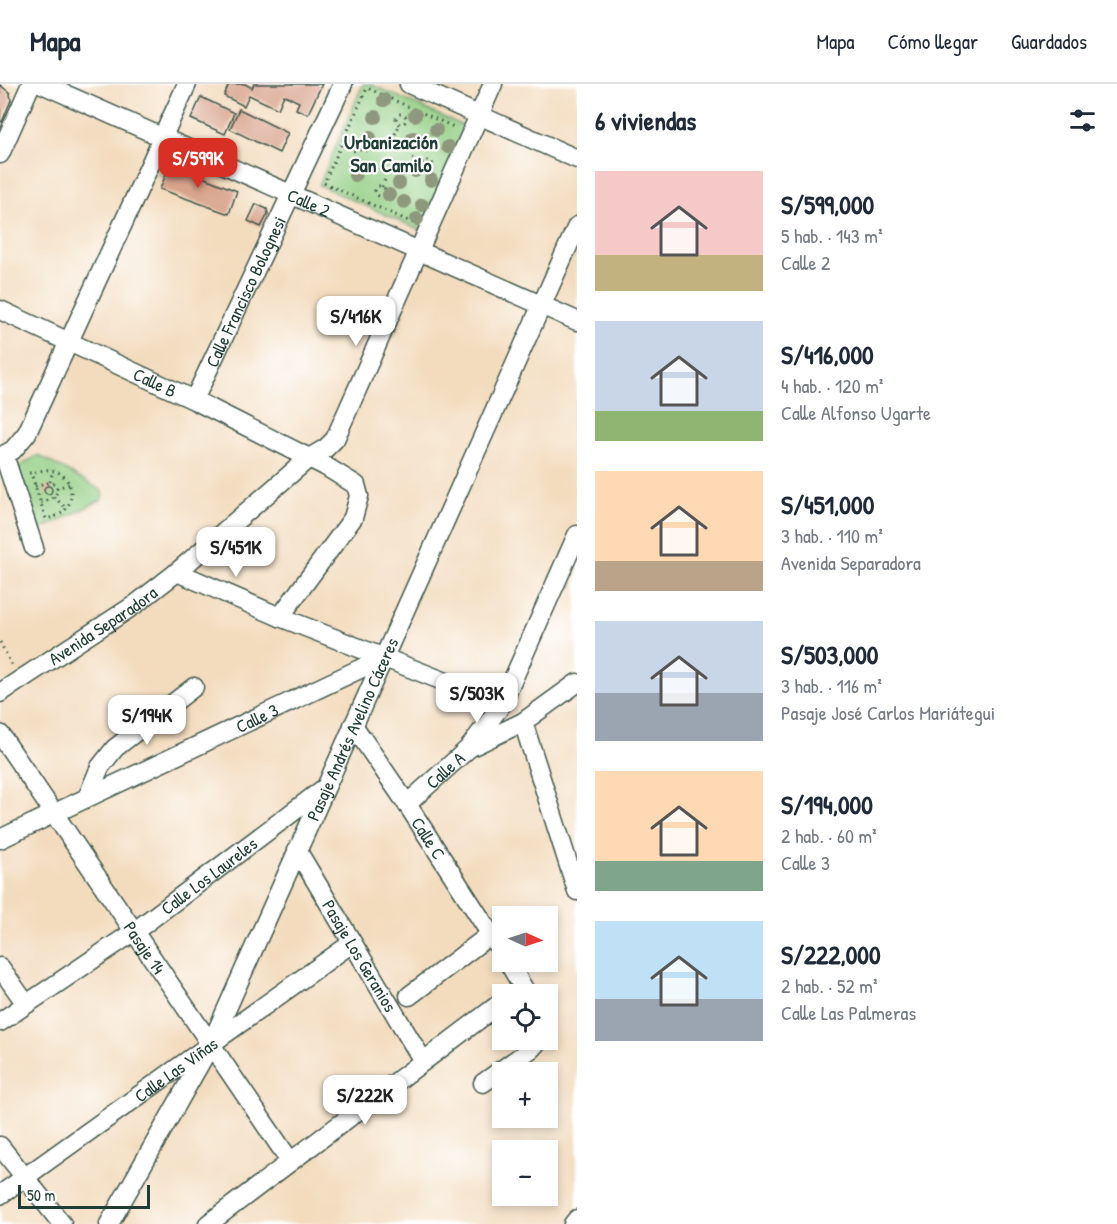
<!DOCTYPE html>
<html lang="es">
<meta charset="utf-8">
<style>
body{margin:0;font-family:"Patrick Hand",sans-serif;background:#f2f2f3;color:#1f2937;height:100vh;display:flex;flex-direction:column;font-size:22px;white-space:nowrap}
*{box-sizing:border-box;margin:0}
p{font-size:20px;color:#747a83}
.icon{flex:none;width:33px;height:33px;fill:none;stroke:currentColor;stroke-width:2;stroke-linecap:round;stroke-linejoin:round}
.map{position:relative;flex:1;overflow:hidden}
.sheet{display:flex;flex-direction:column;background:#fff;width:540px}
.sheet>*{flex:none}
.needle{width:39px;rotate:93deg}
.fabs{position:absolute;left:492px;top:822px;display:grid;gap:12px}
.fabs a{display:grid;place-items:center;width:66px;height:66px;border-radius:0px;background:#fff;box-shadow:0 3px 9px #0003;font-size:30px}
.scale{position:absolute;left:18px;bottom:15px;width:132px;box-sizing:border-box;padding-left:6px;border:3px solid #1f3d34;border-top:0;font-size:16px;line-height:21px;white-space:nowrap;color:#1f3d34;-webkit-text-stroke:4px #fff;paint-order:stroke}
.price{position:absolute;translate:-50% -51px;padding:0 14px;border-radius:12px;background:#fff;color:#222;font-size:20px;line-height:39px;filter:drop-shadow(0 2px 3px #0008)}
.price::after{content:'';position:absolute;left:50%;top:36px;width:18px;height:14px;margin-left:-9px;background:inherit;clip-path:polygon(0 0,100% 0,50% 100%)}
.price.current{background:#d93025;color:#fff}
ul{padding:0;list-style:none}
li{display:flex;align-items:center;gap:18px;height:150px;padding:0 18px}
li span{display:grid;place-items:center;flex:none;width:168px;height:120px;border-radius:0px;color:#555}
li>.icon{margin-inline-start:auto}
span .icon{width:72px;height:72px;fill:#fffc;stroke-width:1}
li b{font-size:26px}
h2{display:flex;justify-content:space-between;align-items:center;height:72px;padding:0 18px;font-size:26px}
header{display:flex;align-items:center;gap:36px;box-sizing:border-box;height:84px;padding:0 30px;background:#fff;border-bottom:2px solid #e0e1e3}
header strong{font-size:28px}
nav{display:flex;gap:33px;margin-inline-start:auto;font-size:21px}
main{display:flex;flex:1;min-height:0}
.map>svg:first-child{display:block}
.green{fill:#92cd82;stroke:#58855b;stroke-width:1.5}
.building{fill:#d8a38b}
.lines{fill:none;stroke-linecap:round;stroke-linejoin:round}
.minor-casing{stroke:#3f5549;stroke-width:21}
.path{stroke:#3f5549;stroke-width:3;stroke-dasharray:1.5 4.5;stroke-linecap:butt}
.minor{stroke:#fff;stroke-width:18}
.tree{fill:#8e987d}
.labels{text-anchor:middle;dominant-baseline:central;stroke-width:4.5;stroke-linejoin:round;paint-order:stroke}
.street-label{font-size:18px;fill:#1f3d34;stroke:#fff}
.neighbourhood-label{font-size:20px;font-weight:bold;fill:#1f3d34;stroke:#fff}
</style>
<header>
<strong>Mapa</strong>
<nav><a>Mapa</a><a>Cómo llegar</a><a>Guardados</a></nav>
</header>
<main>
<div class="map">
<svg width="577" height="1140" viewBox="0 0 577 1140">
<rect width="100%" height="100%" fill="#fff"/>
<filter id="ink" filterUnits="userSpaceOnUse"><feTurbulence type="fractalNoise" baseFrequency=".0167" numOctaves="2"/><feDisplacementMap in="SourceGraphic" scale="12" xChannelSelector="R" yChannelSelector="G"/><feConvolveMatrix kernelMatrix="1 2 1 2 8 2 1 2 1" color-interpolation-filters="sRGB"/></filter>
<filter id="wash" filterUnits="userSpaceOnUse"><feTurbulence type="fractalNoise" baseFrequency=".008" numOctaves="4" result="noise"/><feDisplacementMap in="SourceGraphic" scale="24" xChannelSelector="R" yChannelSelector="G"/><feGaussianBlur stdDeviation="1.35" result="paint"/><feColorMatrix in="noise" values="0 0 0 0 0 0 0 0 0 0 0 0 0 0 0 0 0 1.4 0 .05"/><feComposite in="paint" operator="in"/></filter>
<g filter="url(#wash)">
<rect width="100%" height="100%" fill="#f3dcbe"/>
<path class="green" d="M363 0H370L468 44 422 147 319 101Z
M38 371 101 406 103 411 101 416 53 440 37 446 18 383Z"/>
<g id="blocks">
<path class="building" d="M229 0H245L252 4 254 0H322L308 30 296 25 299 18 284 11 278 25 249 11 244 22 224 12Z
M0 1 10 9 11 16 2 38 0 37Z
M201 13 234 29 225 50 191 35Z
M239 25 288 49 279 69 230 45Z
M170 80 237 107 229 130 160 105Z
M256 120 267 125 268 130 261 143 248 137Z
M44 406a4 4 0 1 1 8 0a4 4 0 1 1-8 0Z"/>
</g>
</g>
<g filter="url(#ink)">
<use href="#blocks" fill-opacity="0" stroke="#3f5549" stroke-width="1.5"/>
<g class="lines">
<defs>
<g id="minor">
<path id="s1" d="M42 0 577 237"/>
<path d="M409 0 577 75"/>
<path d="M0 70 31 0"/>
<path id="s2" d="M0 226 194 316 325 382 356 401 359 412 353 434 280 533"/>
<path id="s3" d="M194 316 343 0"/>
<path d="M4 371 34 464"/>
<path d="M0 373 13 366 27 349 187 0"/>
<path d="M177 488 280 533 502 620"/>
<path id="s4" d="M0 609 136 520 177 488 309 374 326 364 335 355 493 0"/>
<path d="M523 638 577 807"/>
<path id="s5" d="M353 641 407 720 502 868"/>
<path id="s6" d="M0 650 290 1077"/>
<path d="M469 664 502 620 577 451"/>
<path d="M88 712 100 683 115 664 194 603"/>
<path id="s7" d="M407 720 469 664 523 638 577 599"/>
<path id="s8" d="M0 755 383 574"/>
<path id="s9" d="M297 766 423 977"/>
<path d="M508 878 527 910"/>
<path d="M0 883 26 920"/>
<path d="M409 912 491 850"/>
<path id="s10" d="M0 938 135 847 322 706"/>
<path d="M483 999 531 965 539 956"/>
<path d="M0 1062 62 1140"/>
<path id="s11" d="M0 1111 352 859"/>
<path id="s12" d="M109 1140 211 960 577 142"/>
<path d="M208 1140 502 918"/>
<path d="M573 1140 577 1135"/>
</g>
</defs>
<use href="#minor" class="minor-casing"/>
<path class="path" d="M396 35a5 5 0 1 1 10 0a5 5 0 1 1-10 0Z
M395 50 400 40
M351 62a5 5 0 1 1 10 0a5 5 0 1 1-10 0Z
M360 64 369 68
M412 74 423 80
M423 82a5 5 0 1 1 10 0a5 5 0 1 1-10 0Z
M375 107a5 5 0 1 1 10 0a5 5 0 1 1-10 0Z
M382 103 386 93
M413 139 324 99 367 4 456 44
M29 389H31L46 435C53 433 59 432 64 427 78 413 70 388 50 386 44 385 37 388 31 389
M50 398 53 386
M35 402C46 398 63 395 55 412L41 419
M56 404 70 400
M54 413 66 424
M0 558 12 582"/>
<use href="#minor" class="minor"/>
</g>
<g class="tree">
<circle cx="384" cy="16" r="7"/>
<circle cx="415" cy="31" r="7"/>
<circle cx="375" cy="33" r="7"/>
<circle cx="436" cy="46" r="7"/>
<circle cx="370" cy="54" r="7"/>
<circle cx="413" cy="54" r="7"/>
<circle cx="448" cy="63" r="7"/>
<circle cx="415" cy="87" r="7"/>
<circle cx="355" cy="91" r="7"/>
<circle cx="431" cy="96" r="7"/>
<circle cx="399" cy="99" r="7"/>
<circle cx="389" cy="111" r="7"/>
<circle cx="404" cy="118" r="7"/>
<circle cx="422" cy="121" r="7"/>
<circle cx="417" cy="135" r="7"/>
</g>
</g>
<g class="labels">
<g class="street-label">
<text stroke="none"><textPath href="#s1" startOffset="292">Calle 2</textPath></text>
<text stroke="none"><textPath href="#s3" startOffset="120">Calle Francisco Bolognesi</textPath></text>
<text stroke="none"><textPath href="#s2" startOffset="171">Calle B</textPath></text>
<text stroke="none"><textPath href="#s4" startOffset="123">Avenida Separadora</textPath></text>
<text stroke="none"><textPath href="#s8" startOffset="284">Calle 3</textPath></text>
<text stroke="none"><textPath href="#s12" startOffset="552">Pasaje Andrés Avelino Cáceres</textPath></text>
<text stroke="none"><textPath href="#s7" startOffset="51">Calle A</textPath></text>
<text stroke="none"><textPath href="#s5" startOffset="136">Calle C</textPath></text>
<text stroke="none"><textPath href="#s10" startOffset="255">Calle Los Laureles</textPath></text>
<text stroke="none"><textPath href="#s6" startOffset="258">Pasaje 14</textPath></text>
<text stroke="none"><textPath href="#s9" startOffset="123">Pasaje Los Geranios</textPath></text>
<text stroke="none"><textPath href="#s11" startOffset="216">Calle Las Viñas</textPath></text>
</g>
<g class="neighbourhood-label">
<text x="391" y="57">Urbanización<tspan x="391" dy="23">San Camilo</tspan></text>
</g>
</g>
</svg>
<div class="fabs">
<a><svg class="needle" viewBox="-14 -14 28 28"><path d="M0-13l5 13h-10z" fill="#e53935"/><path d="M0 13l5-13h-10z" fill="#747a83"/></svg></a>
<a><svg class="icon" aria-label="locate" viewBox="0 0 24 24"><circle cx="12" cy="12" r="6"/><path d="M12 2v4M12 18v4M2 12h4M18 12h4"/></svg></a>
<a>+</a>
<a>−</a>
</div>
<div class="scale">50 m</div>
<b class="price current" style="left:198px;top:105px">S/599K</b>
<b class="price" style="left:356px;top:263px">S/416K</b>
<b class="price" style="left:236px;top:494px">S/451K</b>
<b class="price" style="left:477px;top:640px">S/503K</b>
<b class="price" style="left:147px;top:662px">S/194K</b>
<b class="price" style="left:365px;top:1042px">S/222K</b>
</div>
<section class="sheet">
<h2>6 viviendas<svg class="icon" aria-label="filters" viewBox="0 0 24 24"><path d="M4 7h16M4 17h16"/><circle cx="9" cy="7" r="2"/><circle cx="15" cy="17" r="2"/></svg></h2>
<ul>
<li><span style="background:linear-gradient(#f6c9c9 70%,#c2b280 0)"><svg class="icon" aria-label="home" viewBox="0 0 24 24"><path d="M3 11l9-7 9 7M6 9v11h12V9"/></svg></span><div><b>S/599,000</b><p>5 hab. · 143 m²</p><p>Calle 2</p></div></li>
<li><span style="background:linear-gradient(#c9d6e8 75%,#8fb573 0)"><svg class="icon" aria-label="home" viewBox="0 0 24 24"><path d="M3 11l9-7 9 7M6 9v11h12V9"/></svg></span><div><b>S/416,000</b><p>4 hab. · 120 m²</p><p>Calle Alfonso Ugarte</p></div></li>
<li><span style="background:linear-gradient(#ffd9b3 75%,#b9a48a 0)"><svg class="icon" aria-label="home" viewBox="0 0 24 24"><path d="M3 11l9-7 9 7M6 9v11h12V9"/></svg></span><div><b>S/451,000</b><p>3 hab. · 110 m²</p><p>Avenida Separadora</p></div></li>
<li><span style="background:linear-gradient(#c9d6e8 60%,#9aa5b1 0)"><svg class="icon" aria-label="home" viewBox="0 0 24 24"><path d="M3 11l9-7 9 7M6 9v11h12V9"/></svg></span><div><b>S/503,000</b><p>3 hab. · 116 m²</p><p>Pasaje José Carlos Mariátegui</p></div></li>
<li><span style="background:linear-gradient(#ffd9b3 75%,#7fa58c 0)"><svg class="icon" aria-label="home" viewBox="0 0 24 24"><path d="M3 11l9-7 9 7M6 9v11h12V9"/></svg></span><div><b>S/194,000</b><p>2 hab. · 60 m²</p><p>Calle 3</p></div></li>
<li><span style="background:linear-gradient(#bfe0f5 65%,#9aa5b1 0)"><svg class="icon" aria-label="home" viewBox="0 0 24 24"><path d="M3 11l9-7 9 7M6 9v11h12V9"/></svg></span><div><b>S/222,000</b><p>2 hab. · 52 m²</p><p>Calle Las Palmeras</p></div></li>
</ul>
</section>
</main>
